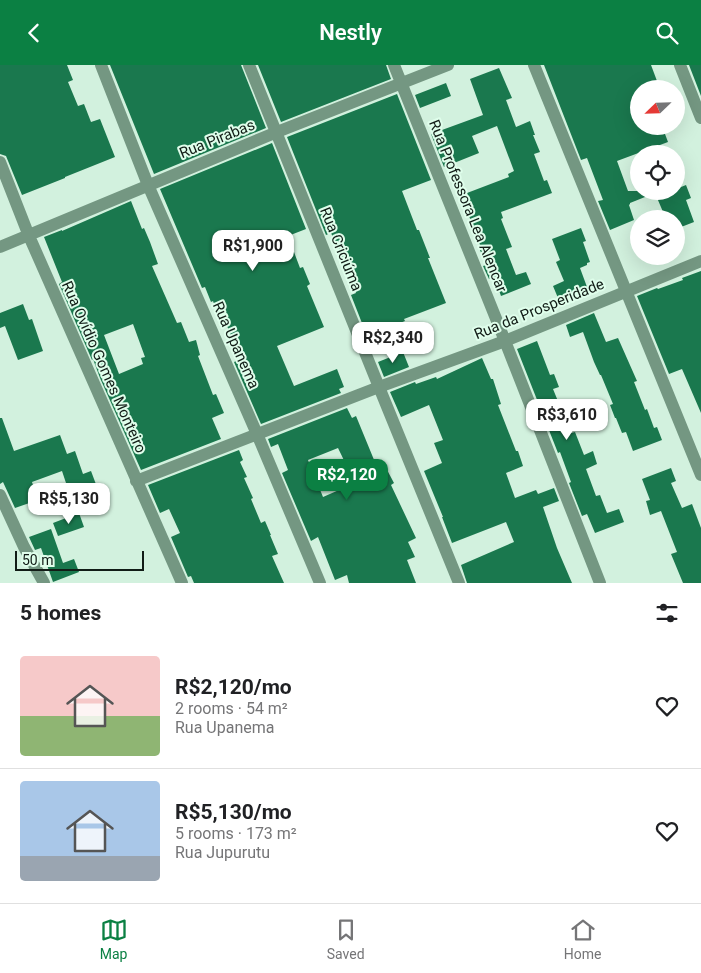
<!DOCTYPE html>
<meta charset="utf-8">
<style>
body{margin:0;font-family:Roboto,sans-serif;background:#f2f2f2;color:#202124;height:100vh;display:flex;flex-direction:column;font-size:19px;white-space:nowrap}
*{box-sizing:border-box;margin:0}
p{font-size:16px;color:#757577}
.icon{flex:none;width:28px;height:28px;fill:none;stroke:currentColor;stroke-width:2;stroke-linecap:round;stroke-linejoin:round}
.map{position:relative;height:518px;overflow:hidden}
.side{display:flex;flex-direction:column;background:#fff;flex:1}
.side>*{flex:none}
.needle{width:32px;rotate:247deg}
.tools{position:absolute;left:630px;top:15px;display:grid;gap:10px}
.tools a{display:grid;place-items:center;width:55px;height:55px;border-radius:50%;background:#fff;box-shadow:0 5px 20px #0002;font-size:25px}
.scale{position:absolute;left:15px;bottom:12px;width:129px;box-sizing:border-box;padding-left:5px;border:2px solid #111c16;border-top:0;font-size:14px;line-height:18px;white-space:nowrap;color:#111c16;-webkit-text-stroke:4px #dffeeb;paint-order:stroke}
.price{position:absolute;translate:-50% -42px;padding:0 11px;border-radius:10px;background:#fff;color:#222;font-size:16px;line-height:32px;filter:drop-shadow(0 1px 2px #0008)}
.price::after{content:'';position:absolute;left:50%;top:30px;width:15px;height:11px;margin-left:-8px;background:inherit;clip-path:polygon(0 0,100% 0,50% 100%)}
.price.active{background:#0b8043;color:#fff}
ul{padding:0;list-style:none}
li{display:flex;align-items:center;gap:15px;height:125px;padding:0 20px}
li+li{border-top:1px solid #e0e0e0}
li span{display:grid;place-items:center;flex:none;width:140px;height:100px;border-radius:5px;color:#555}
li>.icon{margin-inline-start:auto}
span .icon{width:60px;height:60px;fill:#fffc;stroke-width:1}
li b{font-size:21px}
h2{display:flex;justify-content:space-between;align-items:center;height:60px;padding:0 20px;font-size:21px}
header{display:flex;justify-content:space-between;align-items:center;height:65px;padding:0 20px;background:#0b8043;color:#fff;font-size:22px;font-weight:600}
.tabs{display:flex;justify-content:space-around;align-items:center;height:70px;border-top:1px solid #e0e0e0;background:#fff;font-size:14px;color:#757577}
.tabs a{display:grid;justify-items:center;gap:2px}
.tabs .active{color:#0b8043}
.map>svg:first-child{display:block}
.building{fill:#1a784e;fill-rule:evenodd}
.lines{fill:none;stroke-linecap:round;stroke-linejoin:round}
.minor{stroke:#749782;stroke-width:12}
.labels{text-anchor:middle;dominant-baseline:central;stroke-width:4;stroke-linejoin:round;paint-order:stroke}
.street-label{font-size:15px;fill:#111c16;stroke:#dffeeb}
</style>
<header><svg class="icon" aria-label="back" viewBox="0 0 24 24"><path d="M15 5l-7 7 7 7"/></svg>Nestly<svg class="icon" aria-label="search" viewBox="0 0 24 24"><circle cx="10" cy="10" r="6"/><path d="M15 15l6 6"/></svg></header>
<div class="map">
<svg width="701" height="518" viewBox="0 0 701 518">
<rect width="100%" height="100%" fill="#d2f1de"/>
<path class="building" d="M0 0H67L73 15 68 17 78 41 84 39 91 57 100 54 115 92 65 112V113L22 130 6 91 0 89Z
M110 0H241L266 63 154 109Z
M258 0H386L391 14 281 57Z
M544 0H651L660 24H639V61H662L668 77 617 96 628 126H676V124L686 120 691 133 686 135 694 157 676 164V154H666L655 128 630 138V139L629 140 634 155 610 165 598 136 603 135 587 93 581 95Z
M689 0H701V31Z
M499 3 512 33 506 35 516 62 530 56 535 70H533L540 87 534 89 544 116 547 115 552 128 501 147 503 153 501 154 512 182 506 184 516 210 526 207 531 219 501 231 494 211 489 214 483 201 486 200 478 180H480L469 151 475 149 467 128 509 112 508 109 514 106 497 61 472 71 479 88 444 102 431 69 483 50 470 14Z
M446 18 451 31 420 43 415 30Z
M397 29 431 115 402 126 417 165H419L430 193H428L446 238 404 254 405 256 367 271 351 230 356 228 341 190 331 168 326 170 287 72Z
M272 78 306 164 288 171 300 203 303 202 310 219 307 221 324 262 277 281 294 321 337 304 344 322 339 324 341 328 261 359 234 297 240 294 224 253 220 255 213 236 211 237 205 222 202 223 160 124Z
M131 136 142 164 144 163 150 177 158 199 152 201 177 258 181 257 189 277 196 275 200 290 198 291 213 330 216 329 224 348 212 353 221 374 141 405 100 313 93 294 92 295 59 219 62 217 44 172 62 165V166ZM133 259 145 292 141 293 143 299 119 309 104 270Z
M581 163 586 176 583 177 590 197 587 198V200L580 203 587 222 558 233 553 221 564 216 556 197 560 195 552 174Z
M701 206V348L682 304 669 309 637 231 657 223 658 224 683 215 682 213Z
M23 239 29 255 32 254 43 286 18 295 5 261 0 263V248Z
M594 248 606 277 618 273 637 316 634 317 645 345 647 344 654 363 657 362 662 375 633 386 626 367 622 368 616 353H615L610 340 613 339 601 310H600L594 297 583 267 570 272 566 260Z
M537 276 550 310 554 309 559 322 553 324 571 368 575 367 584 390 593 386 597 399 586 404 596 431 600 430 607 448 619 444 624 457 595 468 587 449 582 451 569 418 571 417 560 387 558 388 517 284Z
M403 287 409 302 384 312 378 297Z
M482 293 491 314H493L501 339 498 340 516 386H518L523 401 506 408 515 433 536 425 538 429 554 423 559 436 543 442 557 483 572 518H467L461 500 514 477 506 457 452 478 442 452H443L424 406 442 398 434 378 443 375 429 340 401 352 390 327 415 317 416 319 436 312 437 314Z
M347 343 352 353 356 351 379 407 386 403 394 418 391 420 416 473 408 477 415 492 407 495 416 518H349L347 510 335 515 318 472 311 476 282 408 288 405 278 379 271 382 268 374ZM338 383 355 418 323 432 308 395Z
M0 353H2L14 386 60 370 67 389 75 386 83 409 91 406 97 422 103 420 108 433 75 445 62 406 32 417 38 435 15 443 3 417 0 419Z
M239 385 243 395 240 397 247 412 244 413 253 433 251 434 261 458 265 456 271 470H270L278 489 272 491 284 518H194L191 511 188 512 171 472 180 468 169 444 160 448 148 420Z
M671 403 676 416 671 418 682 443 692 439 701 463V518H683L671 489 677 487 661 446 650 450 646 436 650 435 642 414Z
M79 448 84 462 58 471 53 458Z
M51 464 63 498 74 494 79 507 53 517 41 483 35 485 29 472Z"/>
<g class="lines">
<path class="minor" d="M101 0 148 120 257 369 320 518
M249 0 379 322 459 518
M394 0 505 276 600 518
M534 0 701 410
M680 0 701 53
M0 97 29 171 182 518
M0 182 277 67 448 0
M136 416 379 322 505 276 701 196
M0 430 24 482 44 518"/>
</g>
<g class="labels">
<g class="street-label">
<text transform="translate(217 74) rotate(-22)">Rua Pirabas</text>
<text transform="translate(468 141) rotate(68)">Rua Professora Lea Alencar</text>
<text transform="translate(341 184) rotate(68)">Rua Criciúma</text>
<text transform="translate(539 244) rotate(-22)">Rua da Prosperidade</text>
<text transform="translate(236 280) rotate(66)">Rua Upanema</text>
<text transform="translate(104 302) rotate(66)">Rua Ovídio Gomes Monteiro</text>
</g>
</g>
</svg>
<div class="tools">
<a><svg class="needle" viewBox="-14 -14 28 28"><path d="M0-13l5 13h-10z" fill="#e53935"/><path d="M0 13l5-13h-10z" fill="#757577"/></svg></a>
<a><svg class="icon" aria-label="locate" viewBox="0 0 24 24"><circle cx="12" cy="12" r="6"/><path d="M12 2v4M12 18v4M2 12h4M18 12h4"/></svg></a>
<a><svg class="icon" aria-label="layers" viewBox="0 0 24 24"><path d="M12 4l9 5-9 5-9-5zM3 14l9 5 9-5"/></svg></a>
</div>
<div class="scale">50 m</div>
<b class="price" style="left:253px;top:207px">R$1,900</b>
<b class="price" style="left:393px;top:299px">R$2,340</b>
<b class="price" style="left:567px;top:376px">R$3,610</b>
<b class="price active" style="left:347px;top:436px">R$2,120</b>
<b class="price" style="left:69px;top:460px">R$5,130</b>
</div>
<section class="side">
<h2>5 homes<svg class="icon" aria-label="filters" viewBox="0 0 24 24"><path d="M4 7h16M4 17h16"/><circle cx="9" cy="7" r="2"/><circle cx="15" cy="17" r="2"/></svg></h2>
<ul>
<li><span style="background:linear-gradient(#f6c9c9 60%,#8fb573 0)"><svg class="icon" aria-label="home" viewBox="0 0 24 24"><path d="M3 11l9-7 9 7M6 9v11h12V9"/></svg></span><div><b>R$2,120/mo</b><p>2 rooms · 54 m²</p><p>Rua Upanema</p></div><svg class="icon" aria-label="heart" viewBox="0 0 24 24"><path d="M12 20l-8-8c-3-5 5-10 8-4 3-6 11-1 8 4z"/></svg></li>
<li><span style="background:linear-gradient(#a9c7e8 75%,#9aa5b1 0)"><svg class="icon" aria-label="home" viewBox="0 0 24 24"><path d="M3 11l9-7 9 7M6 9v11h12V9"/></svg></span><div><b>R$5,130/mo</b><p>5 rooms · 173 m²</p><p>Rua Jupurutu</p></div><svg class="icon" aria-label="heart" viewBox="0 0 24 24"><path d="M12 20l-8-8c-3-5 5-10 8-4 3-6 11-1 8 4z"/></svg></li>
</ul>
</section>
<nav class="tabs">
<a class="active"><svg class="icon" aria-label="map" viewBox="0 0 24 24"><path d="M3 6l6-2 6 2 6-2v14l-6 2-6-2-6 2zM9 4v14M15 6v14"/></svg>Map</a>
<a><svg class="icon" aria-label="saved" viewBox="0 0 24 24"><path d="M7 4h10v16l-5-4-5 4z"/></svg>Saved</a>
<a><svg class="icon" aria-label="home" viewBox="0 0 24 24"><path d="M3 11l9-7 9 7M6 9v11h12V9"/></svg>Home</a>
</nav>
